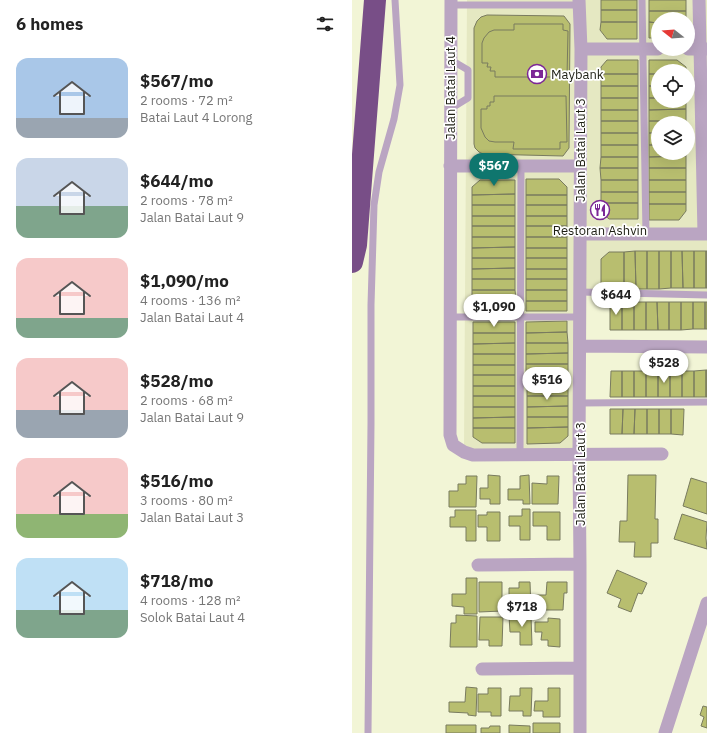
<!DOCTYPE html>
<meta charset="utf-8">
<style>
body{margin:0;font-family:"IBM Plex Sans",sans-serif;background:#f6f6f6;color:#222;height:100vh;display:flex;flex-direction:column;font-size:15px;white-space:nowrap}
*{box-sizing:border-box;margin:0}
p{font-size:13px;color:#767676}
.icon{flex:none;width:22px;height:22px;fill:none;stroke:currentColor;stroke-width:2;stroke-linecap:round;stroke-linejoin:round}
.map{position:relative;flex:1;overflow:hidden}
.panel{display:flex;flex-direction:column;background:#fff;width:352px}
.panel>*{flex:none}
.needle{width:26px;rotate:287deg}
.fabs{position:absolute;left:299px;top:12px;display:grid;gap:8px}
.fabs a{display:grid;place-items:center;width:44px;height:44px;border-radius:50%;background:#fff;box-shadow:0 4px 16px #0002;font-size:20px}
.price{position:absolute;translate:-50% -34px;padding:0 9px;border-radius:14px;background:#fff;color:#222;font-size:13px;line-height:26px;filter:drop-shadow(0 1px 2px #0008)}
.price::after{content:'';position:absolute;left:50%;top:24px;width:12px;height:9px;margin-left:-6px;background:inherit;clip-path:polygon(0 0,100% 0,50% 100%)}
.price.selected{background:#0f766e;color:#fff}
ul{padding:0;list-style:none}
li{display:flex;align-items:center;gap:12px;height:100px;padding:0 16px}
li span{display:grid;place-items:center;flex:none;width:112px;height:80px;border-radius:12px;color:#555}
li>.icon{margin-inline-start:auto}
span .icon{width:48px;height:48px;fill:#fffc;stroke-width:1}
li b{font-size:17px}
h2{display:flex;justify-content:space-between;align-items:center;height:48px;padding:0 16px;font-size:17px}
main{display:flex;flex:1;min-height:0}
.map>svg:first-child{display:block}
.built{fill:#e5e8c2;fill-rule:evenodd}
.building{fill:#b8be6f;stroke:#797b5f}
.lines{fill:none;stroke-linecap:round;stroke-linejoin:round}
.lane{stroke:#baa5c2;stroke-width:7}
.street{stroke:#baa5c2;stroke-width:13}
.highway{stroke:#784e87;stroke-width:22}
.labels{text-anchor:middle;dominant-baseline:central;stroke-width:3.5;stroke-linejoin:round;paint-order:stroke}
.poi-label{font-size:13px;fill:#1e1f14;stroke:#fff;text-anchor:start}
.street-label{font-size:13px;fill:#1e1f14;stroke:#fff}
</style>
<main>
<section class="panel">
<h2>6 homes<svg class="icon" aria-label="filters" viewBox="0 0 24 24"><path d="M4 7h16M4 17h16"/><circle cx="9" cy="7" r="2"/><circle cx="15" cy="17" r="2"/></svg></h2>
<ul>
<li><span style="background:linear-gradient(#a9c7e8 75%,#9aa5b1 0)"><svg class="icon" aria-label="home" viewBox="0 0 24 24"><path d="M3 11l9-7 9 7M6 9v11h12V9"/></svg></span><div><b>$567/mo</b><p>2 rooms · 72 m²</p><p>Batai Laut 4 Lorong</p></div></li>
<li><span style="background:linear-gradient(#c9d6e8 60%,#7fa58c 0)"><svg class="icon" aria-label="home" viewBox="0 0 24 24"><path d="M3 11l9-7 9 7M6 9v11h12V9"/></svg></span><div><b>$644/mo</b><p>2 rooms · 78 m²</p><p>Jalan Batai Laut 9</p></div></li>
<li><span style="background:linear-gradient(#f6c9c9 75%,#7fa58c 0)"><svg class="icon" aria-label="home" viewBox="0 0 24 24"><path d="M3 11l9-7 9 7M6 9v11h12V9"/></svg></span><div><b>$1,090/mo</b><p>4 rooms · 136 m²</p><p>Jalan Batai Laut 4</p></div></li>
<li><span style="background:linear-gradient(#f6c9c9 65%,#9aa5b1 0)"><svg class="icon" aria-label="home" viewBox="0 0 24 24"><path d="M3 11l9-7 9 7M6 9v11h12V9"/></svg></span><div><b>$528/mo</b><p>2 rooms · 68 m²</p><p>Jalan Batai Laut 9</p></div></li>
<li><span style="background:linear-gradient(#f6c9c9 70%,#8fb573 0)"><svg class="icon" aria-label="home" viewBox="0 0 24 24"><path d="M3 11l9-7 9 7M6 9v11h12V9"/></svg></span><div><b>$516/mo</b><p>3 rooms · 80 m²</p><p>Jalan Batai Laut 3</p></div></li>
<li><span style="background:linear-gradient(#bfe0f5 65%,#7fa58c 0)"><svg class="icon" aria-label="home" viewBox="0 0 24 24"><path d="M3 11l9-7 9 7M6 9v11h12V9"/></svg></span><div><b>$718/mo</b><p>4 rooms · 128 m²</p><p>Solok Batai Laut 4</p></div></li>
</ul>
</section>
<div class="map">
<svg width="355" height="733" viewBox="0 0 355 733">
<rect width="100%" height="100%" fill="#f2f5d6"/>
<path class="built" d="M115 0H355V292L224 290 223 450H121L112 447ZM306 19H336V49H306ZM306 71H336V101H306ZM306 123H336V153H306Z"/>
<path class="building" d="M249 0H285V10H249Z
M297 0H334V11H297Z
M249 10H285V22H249Z
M297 11H334V19H306V23L297 22Z
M135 15 212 16 218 24 217 148 211 156 131 154 127 152 123 148 122 144V28L125 21 129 17Z
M249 22H285V39H255L248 30Z
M297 22 306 23V38H297Z
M162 24H211V30L216 31 215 77H143V71H138L139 67H135L136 63H130V43L132 38 137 32 142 30H162Z
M255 60H286V74H249V67Z
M297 60H325L334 67V71H306V74H297Z
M249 74H286V86H249Z
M297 74H306V86H297Z
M249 86H286V98H249Z
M297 86H306V98H297Z
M142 96H214L215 142H208V149H161L162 142H143L137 141 133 137 129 128V109H135V106H138V102H142Z
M249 98H286V110H249Z
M297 98H306V101H334V109L297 110Z
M334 109V121H297V110Z
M249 110H286V121H249Z
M249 121H286V133H249Z
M297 121H334V123H306V133H297Z
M249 133H286V145H249Z
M297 133H306V145H297Z
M249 145H286V157H249Z
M297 145H306V153H334V156L297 157Z
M334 156V168H297V157Z
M249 157H286V168H248Z
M248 168H286V180H249Z
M297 168H334V180H297Z
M174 179H207L215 187V195H174Z
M128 180H163V194L120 195V187Z
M249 180H286V192H249Z
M297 180H334V192H297Z
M249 192H286V203H249Z
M297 192H334V204H297Z
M163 194V205H120V195Z
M174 195H215V205H174Z
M249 203H286V219H257L249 212Z
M297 204H334V211L327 220H297Z
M120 205H163V216H120Z
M174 205H215V216H174Z
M120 216H163V226H120Z
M174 216H215V226H174Z
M120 226H163V237H120Z
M174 226H215V237H174Z
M120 237H163V247L120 248Z
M174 237H215V248H174Z
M163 247V258H120V248Z
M174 248H215V258H174Z
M283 251H295V289H284Z
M283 251 284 289H272V252Z
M295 251H307V289H295Z
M307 251H319V288L307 289Z
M319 251H330L331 288H319Z
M330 251H342V288H331Z
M342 251H354V288H342Z
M354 251H355V288H354Z
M257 252H272V289H249V259Z
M120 258H163V268L120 269Z
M174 258H215V269H174Z
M163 268V279H120V269Z
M174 269H215V279H174Z
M120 279H163V290H120Z
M174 279H215V290H174Z
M120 290H163L164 300H120Z
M174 290H215V301H174Z
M120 300H164V311H120Z
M174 301H215V311H174Z
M270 302H282V330H270Z
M270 302V330H258V303Z
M282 302H294V330H282Z
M294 302H305L306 330H294Z
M305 302H317V330H306Z
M317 302H329V330H317Z
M329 302H341V329L329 330Z
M341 302H353V329H341Z
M353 302H355V329H353Z
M215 321V332L174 333V322Z
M121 322H163V333H121Z
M215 332 216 343H174V333Z
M121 333H163V343L121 344Z
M163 343V354H121V344Z
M174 343H216V353L174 354Z
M216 353V364H174V354Z
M121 354H163V365H121Z
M174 364H216V374L174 375Z
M121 365H163V375H121Z
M306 370V397H294V371Z
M306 370H318V397H306Z
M318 370 330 371V397H318Z
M354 370V397H342V371Z
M354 370H355V397H354Z
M259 371H270V397H258Z
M270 371H282V397H270Z
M282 371H294V397H282Z
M330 371H342V397H330Z
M216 374V385L175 386 174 375Z
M121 375H163V386H121Z
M216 385V396H175V386Z
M121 386H163V396H121Z
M121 396H163V407H121Z
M175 396H216V406L175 407Z
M216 406V417H175V407Z
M121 407H163V417L121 418Z
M258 409H271L270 434H258Z
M271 409H283L282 434H270Z
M283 409H295V434H282Z
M295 409H307V434H295Z
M307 409H319V434H307Z
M319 409H332L331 435 319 434Z
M163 417V428H121V418Z
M175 417H216V427L175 428Z
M216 427V436L208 443 175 444V428Z
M121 428H163V443H130L121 437Z
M136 475 148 476V504H138V499H128V488H136Z
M177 475 178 504H171V500H156V489H168V476Z
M276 475H304L303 519H306V543H299V557H282L283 542H267L268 521H275Z
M114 476H125L124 507H97V491H106V484H114Z
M195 476H207L206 504H180V483L195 484Z
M339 478 355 483V514L331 506Z
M170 509H178V540H168V526H157V516H170Z
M103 510H124V541H114V527H98V517H103Z
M135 512H148V541H135V527H126V515H135Z
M181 512H208V540H195V526H181Z
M330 514 355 522 354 538 355 549 322 539Z
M265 570 295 583 290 594 286 593 279 612 266 607 269 599 255 593Z
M114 578H125V614H112V607L100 606V594H114Z
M127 582H150V611L127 612Z
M167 582H178L179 610H157V588H167Z
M195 582H215V593H212L211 610H193V606H182L183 595H194Z
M104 615 125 616V647H98L99 623H104Z
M157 616H179L180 645H168V632H158Z
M128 617H151L150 646H137V640H127Z
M196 618 208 619V647L196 646V640H189L190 632H183V622H196Z
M114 687 125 688 124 716 116 715V713L97 712V702H113Z
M136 688H149V716H139V712H126V694H136Z
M168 688H180L179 716H171V711H157L158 696H168Z
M196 688H208V717H191V711H182L183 701H196Z
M351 706 355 707V728L349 726 352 717 348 715Z
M181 723H208V733H181Z
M94 725H124V733H94Z
M157 725 178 726V733H157Z
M138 726H148V733H129V728H137Z"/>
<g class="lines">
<path class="lane" d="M290 0 294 234
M99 5H227
M98 109 116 98V70L99 60
M228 292 355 295
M98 317H228
M228 403 355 402
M168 455 169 166
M16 733 19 423V305L22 205 27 172 42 119 48 85 43 0"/>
<path class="street" d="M99 0 98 435 101 445 112 452 121 455 310 454
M227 0 229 49 227 455 228 564V733
M347 0 352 234
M229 49H306
M336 49H355
M98 166H228
M228 234H355
M228 346 355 347
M126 565 228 564
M130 669 228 668
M313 733 355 603"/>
<path class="highway" d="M0 262 4 245 23 0"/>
</g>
<defs>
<symbol id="bank-ring" viewBox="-11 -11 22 22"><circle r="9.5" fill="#fff" stroke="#7c2796" stroke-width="1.5"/><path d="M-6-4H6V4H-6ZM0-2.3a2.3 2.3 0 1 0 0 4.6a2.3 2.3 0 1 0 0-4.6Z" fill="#7c2796"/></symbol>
<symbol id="restaurant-ring" viewBox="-11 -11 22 22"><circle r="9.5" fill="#fff" stroke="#7c2796" stroke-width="1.5"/><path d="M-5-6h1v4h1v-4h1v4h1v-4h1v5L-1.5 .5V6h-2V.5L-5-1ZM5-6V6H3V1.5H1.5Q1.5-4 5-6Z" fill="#7c2796"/></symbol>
</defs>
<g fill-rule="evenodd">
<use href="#bank-ring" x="174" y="63" width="22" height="22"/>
<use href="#restaurant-ring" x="237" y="199" width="22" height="22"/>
</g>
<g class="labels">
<g class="poi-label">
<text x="199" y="74">Maybank</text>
<text x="248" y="230" text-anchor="middle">Restoran Ashvin</text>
</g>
<g class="street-label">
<text transform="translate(98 88) rotate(-90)">Jalan Batai Laut 4</text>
<text transform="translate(228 150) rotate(-90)">Jalan Batai Laut 3</text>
<text transform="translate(228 474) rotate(-90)">Jalan Batai Laut 3</text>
</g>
</g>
</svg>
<div class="fabs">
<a><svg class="needle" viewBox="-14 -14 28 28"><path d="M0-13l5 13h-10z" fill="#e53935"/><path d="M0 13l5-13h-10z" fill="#767676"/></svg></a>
<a><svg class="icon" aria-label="locate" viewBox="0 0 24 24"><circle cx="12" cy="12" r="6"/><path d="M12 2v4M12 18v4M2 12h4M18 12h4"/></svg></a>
<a><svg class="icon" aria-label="layers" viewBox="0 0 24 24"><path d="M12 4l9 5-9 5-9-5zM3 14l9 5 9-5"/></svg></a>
</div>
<b class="price selected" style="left:142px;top:187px">$567</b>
<b class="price" style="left:264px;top:316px">$644</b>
<b class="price" style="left:142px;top:328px">$1,090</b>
<b class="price" style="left:312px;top:384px">$528</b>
<b class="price" style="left:195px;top:401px">$516</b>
<b class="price" style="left:170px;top:628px">$718</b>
</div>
</main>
